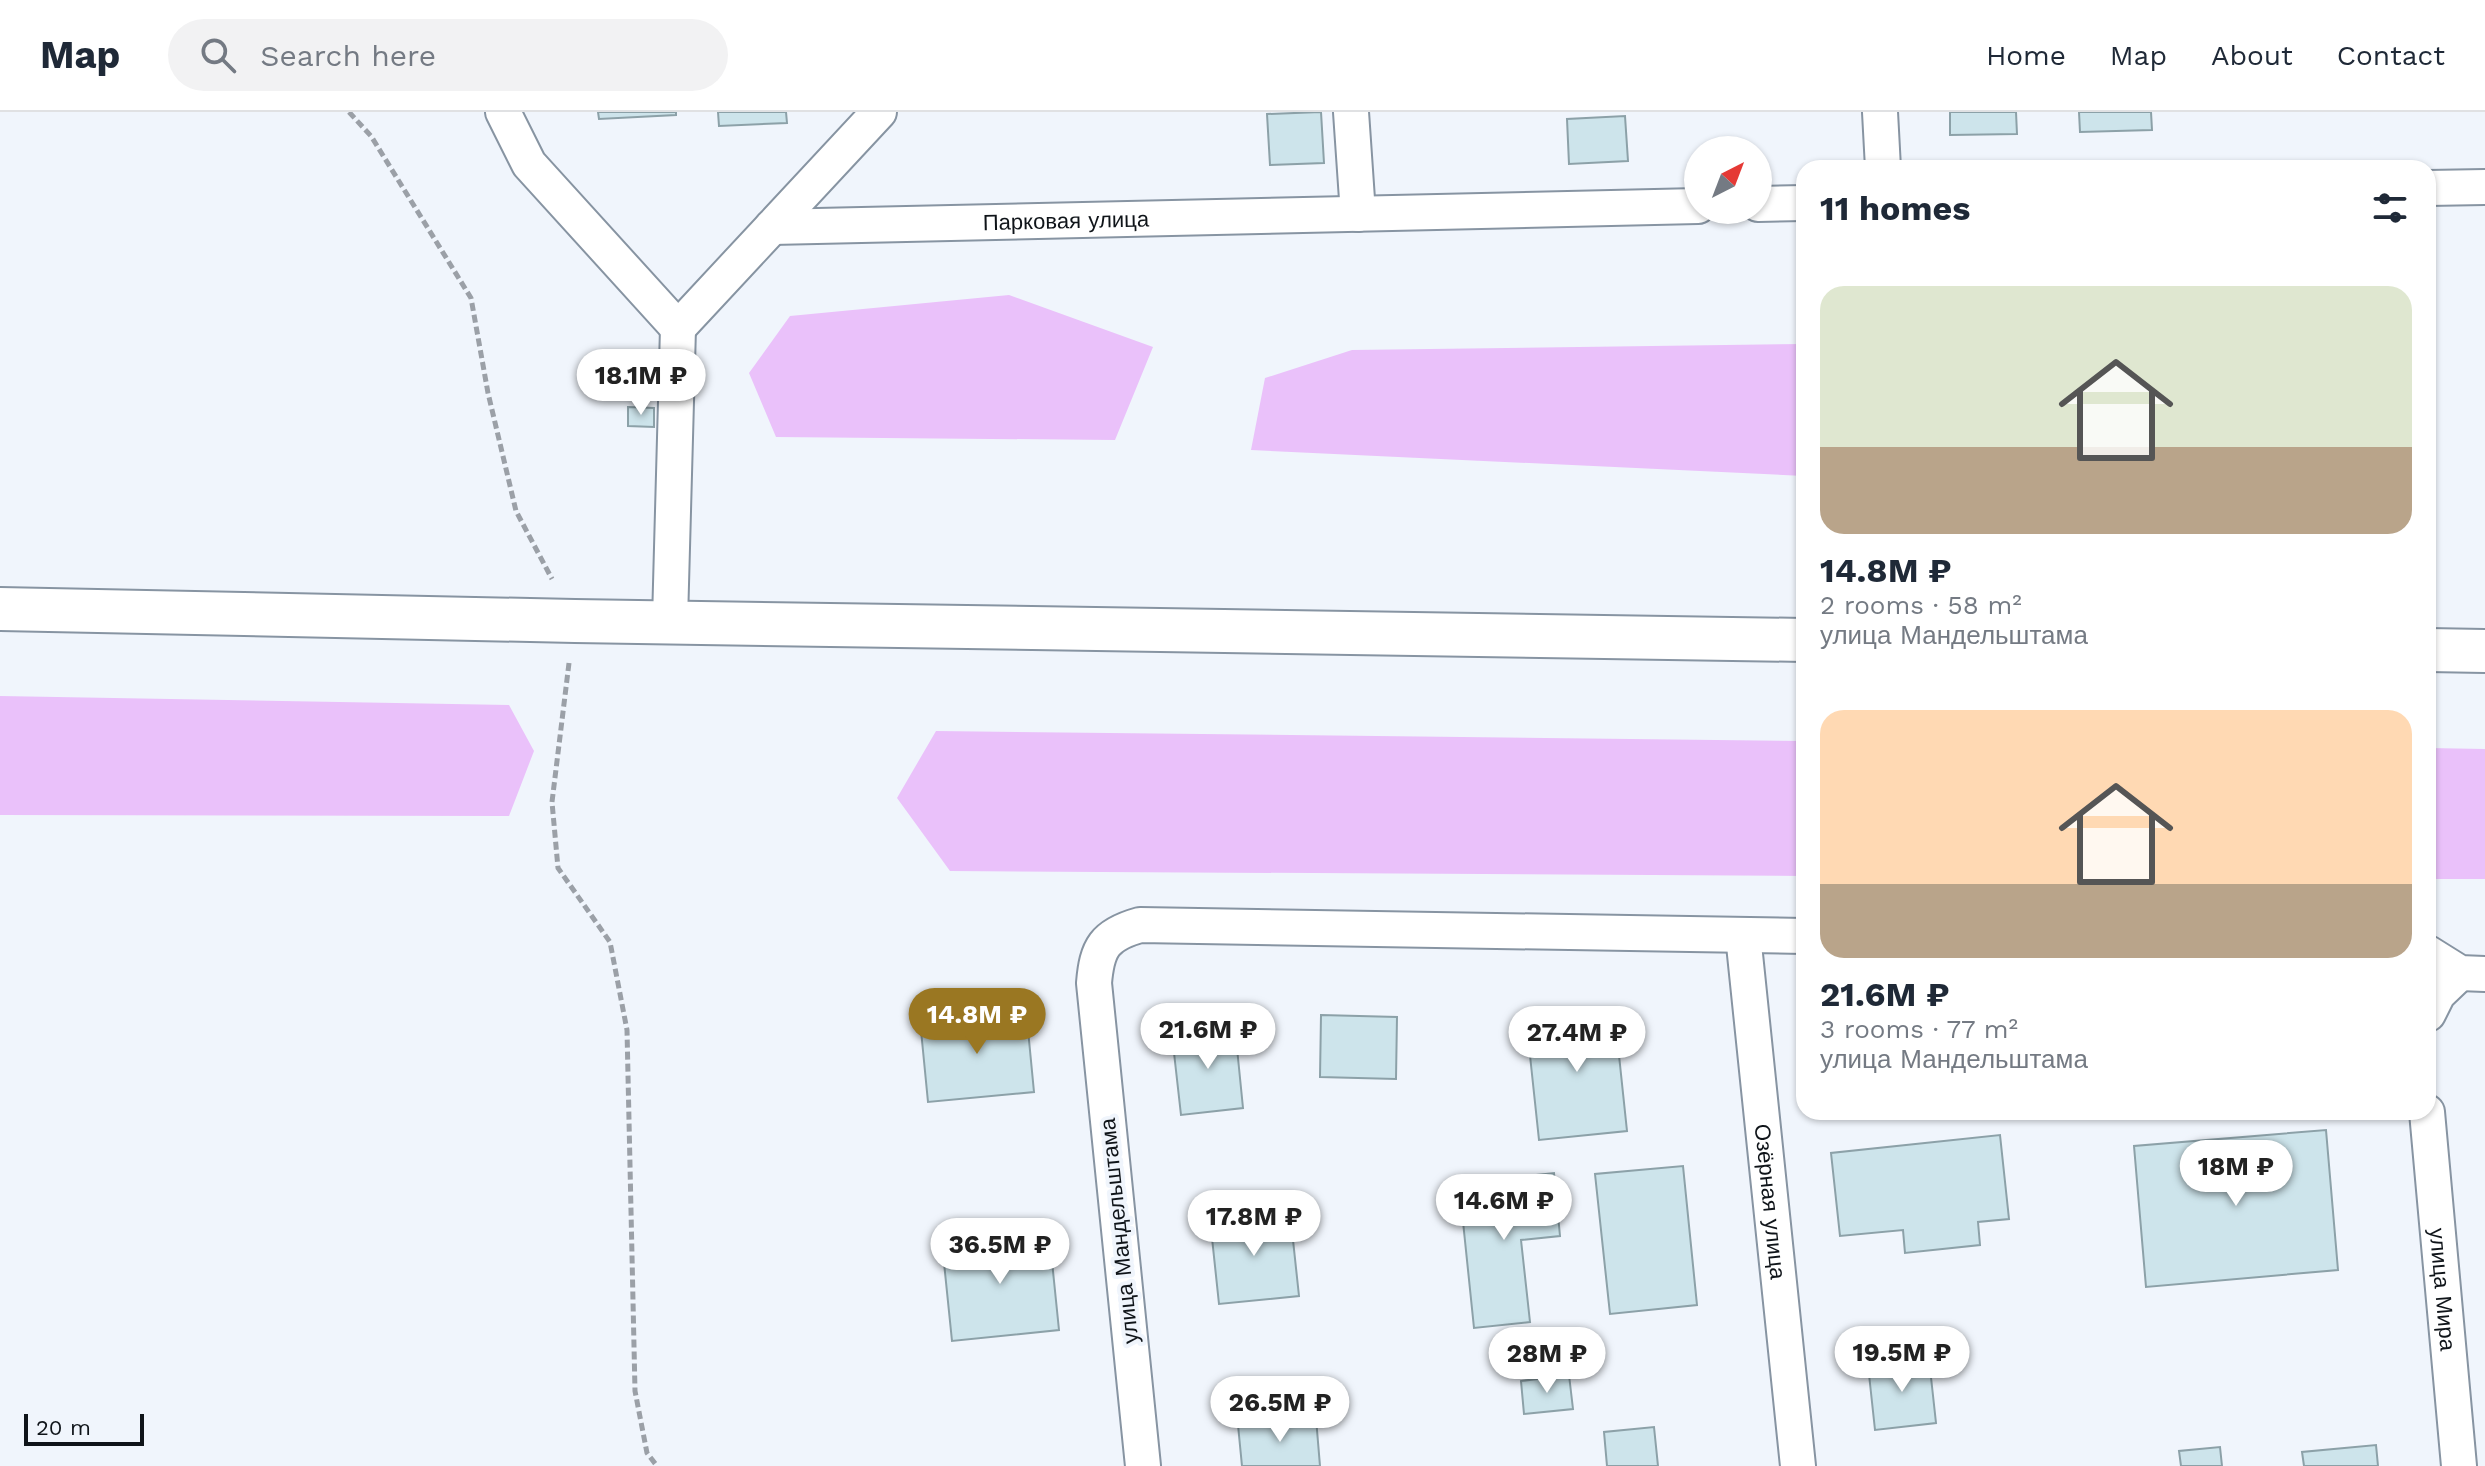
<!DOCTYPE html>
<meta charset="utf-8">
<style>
body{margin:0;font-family:"Work Sans",sans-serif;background:#f2f2f3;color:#1f2937;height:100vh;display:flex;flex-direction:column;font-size:30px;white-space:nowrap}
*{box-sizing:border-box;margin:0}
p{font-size:26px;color:#747a83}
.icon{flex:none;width:44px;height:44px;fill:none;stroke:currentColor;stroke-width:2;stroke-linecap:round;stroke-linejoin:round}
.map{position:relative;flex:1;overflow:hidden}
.panel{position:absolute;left:1796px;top:48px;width:640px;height:960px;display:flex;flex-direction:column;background:#fff;border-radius:24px;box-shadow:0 2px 6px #0004}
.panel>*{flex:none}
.needle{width:52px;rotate:42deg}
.controls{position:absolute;left:1684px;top:24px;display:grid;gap:16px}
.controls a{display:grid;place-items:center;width:88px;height:88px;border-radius:50%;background:#fff;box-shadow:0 2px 6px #0004;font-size:40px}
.scale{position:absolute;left:24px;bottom:20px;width:120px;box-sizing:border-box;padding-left:8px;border:4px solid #0f1419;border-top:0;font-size:22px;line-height:28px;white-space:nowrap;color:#0f1419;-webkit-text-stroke:6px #f0f5fc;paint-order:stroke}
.price{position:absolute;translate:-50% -68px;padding:0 18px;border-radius:28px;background:#fff;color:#222;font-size:26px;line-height:52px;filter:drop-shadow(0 2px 4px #0008)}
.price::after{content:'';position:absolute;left:50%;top:48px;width:24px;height:18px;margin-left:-12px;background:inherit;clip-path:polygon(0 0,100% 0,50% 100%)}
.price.selected{background:#9a7722;color:#fff}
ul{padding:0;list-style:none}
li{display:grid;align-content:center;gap:16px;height:424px;padding:0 24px}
li span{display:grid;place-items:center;height:248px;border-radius:24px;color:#555}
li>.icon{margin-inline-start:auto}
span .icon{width:144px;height:144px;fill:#fffc;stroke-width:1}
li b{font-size:34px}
h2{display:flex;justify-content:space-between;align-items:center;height:96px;padding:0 24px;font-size:34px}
header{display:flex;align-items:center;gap:48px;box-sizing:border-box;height:112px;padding:0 40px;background:#fff;border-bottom:2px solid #e0e1e3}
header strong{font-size:38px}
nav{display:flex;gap:44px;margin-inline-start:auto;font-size:28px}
.search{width:560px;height:72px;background:#f2f2f3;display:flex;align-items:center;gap:20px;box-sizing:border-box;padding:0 28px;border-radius:44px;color:#747a83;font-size:30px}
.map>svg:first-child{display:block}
.green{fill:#eac1fa}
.building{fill:#cde4eb;stroke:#8ca1a8;stroke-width:2}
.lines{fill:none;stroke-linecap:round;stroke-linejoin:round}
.minor-casing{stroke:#8794a2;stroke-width:38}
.tertiary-casing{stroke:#8794a2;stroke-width:46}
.path{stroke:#9ba0a7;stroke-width:5;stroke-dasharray:8 4;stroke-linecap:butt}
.minor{stroke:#fff;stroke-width:34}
.tertiary{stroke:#fff;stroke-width:42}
.labels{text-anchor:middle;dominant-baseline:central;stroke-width:8;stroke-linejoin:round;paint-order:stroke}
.street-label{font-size:22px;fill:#0f1419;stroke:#f0f5fc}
</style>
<header>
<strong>Map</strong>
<div class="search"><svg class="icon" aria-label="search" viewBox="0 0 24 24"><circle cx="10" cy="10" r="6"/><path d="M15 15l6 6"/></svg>Search here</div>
<nav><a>Home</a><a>Map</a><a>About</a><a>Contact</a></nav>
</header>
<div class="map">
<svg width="2485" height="1354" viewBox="0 0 2485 1354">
<rect width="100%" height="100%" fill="#f0f5fc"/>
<path class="green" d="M1009 183 1153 235 1115 328 776 325 749 261 790 204Z
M1804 232V364L1251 338 1265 266 1352 238Z
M0 584 509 593 534 639 509 704 0 703Z
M936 619 1804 629V764L950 759 897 686Z
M2428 636 2485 637V767H2428Z"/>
<path class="building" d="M598 0H676V3L599 7Z
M718 0H786L787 11 719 14Z
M1321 0 1324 51 1270 53 1267 2Z
M1950 0H2016L2017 22 1950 23Z
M2079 0H2151L2152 18 2080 20Z
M1625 4 1628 49 1569 52 1567 7Z
M628 295 654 296V315L628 314Z
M1614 896 1627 1019 1539 1028 1526 906Z
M1026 897 1034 980 928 990 920 908Z
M1321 903 1397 905 1396 967 1320 965Z
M1235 916 1243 996 1181 1003 1172 923Z
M2326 1018 2338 1158 2146 1175 2134 1034Z
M2000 1023 2009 1107 1978 1110 1980 1133 1905 1141 1903 1118 1840 1124 1831 1041Z
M1683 1054 1697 1193 1610 1202 1595 1062Z
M1554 1061 1560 1124 1521 1128 1530 1210 1474 1216 1459 1071Z
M1290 1100 1299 1184 1219 1192 1210 1107Z
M1049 1120 1059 1218 952 1229 942 1131Z
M1929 1247 1936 1311 1875 1318 1868 1253Z
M1569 1263 1573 1297 1524 1302 1521 1269Z
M1316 1306 1320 1354H1242L1238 1313Z
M1654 1315 1658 1354H1607L1604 1320Z
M2376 1333 2378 1354H2304L2302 1340Z
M2220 1335 2222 1354H2181L2179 1339Z"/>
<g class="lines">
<defs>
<g id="minor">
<path d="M503 0 529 52 678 216"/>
<path d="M1351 0 1358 102"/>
<path d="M1880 0 1883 56"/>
<path d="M2428 76 2485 75"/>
<path d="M1758 92 1804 91"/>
<path id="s1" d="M772 115 1698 94"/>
<path d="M678 216 879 0"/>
<path d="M670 509 678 216"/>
<path id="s2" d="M1743 823 1798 1354"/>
<path d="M2428 841 2460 861 2485 862"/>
<path d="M2428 902 2438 882 2460 861"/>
<path id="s3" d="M2427 1000 2459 1354"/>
<path d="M1143 1354 1094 871C1097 836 1104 823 1140 813L1804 824"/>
</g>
<path id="tertiary" d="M0 497 575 509 1804 528
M2428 538 2485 539"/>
</defs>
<use href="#minor" class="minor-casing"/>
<use href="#tertiary" class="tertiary-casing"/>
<path class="path" d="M349 0 371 24 471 186 488 281 516 399 552 467
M569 551 552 690 558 756 610 830 627 918 635 1279 647 1341 657 1354"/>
<use href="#minor" class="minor"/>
<use href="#tertiary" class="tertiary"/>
</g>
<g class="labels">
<g class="street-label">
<text stroke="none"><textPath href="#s1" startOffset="294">Парковая улица</textPath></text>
<text stroke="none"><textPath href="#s2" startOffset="268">Озёрная улица</textPath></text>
<text transform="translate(1119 1119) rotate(-96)">улица Мандельштама</text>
<text stroke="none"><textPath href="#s3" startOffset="178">улица Мира</textPath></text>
</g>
</g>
</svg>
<div class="controls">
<a><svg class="needle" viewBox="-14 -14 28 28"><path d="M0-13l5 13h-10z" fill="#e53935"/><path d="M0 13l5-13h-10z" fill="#747a83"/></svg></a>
</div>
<div class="scale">20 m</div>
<b class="price" style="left:641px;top:305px">18.1M ₽</b>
<b class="price selected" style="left:977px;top:944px">14.8M ₽</b>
<b class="price" style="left:1208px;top:959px">21.6M ₽</b>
<b class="price" style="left:1577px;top:962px">27.4M ₽</b>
<b class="price" style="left:2236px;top:1096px">18M ₽</b>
<b class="price" style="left:1504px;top:1130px">14.6M ₽</b>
<b class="price" style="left:1254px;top:1146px">17.8M ₽</b>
<b class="price" style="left:1000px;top:1174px">36.5M ₽</b>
<b class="price" style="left:1902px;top:1282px">19.5M ₽</b>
<b class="price" style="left:1547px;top:1283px">28M ₽</b>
<b class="price" style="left:1280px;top:1332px">26.5M ₽</b>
<section class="panel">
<h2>11 homes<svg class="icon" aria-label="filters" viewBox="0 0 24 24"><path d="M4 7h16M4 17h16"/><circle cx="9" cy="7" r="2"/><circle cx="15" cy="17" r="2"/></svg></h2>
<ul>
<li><span style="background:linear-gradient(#dfe7d0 65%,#b9a48a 0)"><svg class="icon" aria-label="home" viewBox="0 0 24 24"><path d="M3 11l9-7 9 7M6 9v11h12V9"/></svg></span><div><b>14.8M ₽</b><p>2 rooms · 58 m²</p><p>улица Мандельштама</p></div></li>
<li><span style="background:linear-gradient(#ffd9b3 70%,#b9a48a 0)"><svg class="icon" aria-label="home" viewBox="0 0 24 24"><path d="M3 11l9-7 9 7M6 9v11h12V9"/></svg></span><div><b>21.6M ₽</b><p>3 rooms · 77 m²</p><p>улица Мандельштама</p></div></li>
</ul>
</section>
</div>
